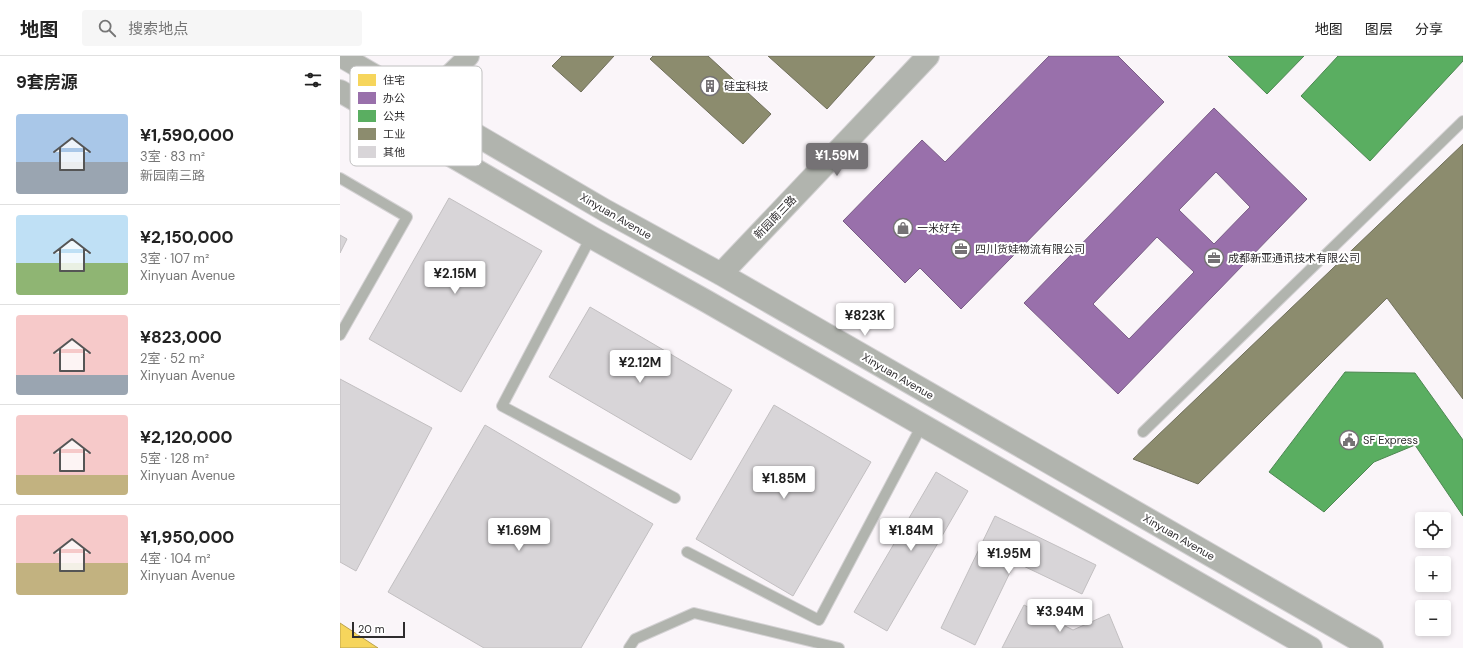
<!DOCTYPE html>
<html lang="zh">
<meta charset="utf-8">
<style>
body{margin:0;font-family:"DM Sans","Noto Sans SC",sans-serif;background:#f6f6f6;color:#222;height:100vh;display:flex;flex-direction:column;font-size:15px;white-space:nowrap}
*{box-sizing:border-box;margin:0}
p{font-size:13px;color:#767676}
.icon{flex:none;width:22px;height:22px;fill:none;stroke:currentColor;stroke-width:2;stroke-linecap:round;stroke-linejoin:round}
.map{position:relative;flex:1;overflow:hidden}
.sheet{display:flex;flex-direction:column;background:#fff;width:340px}
.sheet>*{flex:none}
.tools{position:absolute;left:1075px;top:456px;display:grid;gap:8px}
.tools a{display:grid;place-items:center;width:36px;height:36px;border-radius:4px;background:#fff;box-shadow:0 2px 6px #0003;font-size:20px}
.scale{position:absolute;left:12px;bottom:10px;width:53px;box-sizing:border-box;padding-left:4px;border:2px solid #2e2c2e;border-top:0;font-size:11px;line-height:14px;white-space:nowrap;color:#2e2c2e;-webkit-text-stroke:3px #fff;paint-order:stroke}
.price{position:absolute;translate:-50% -34px;padding:0 9px;border-radius:4px;background:#fff;color:#222;font-size:13px;line-height:26px;filter:drop-shadow(0 1px 2px #0008)}
.price::after{content:'';position:absolute;left:50%;top:24px;width:12px;height:9px;margin-left:-6px;background:inherit;clip-path:polygon(0 0,100% 0,50% 100%)}
.price.selected{background:#757275;color:#fff}
ul{padding:0;list-style:none}
li{display:flex;align-items:center;gap:12px;height:100px;padding:0 16px}
li+li{border-top:1px solid #e0e0e0}
li span{display:grid;place-items:center;flex:none;width:112px;height:80px;border-radius:4px;color:#555}
li>.icon{margin-inline-start:auto}
span .icon{width:48px;height:48px;fill:#fffc;stroke-width:1}
li b{font-size:17px}
h2{display:flex;justify-content:space-between;align-items:center;height:48px;padding:0 16px;font-size:17px}
header{display:flex;align-items:center;gap:24px;box-sizing:border-box;height:56px;padding:0 20px;background:#fff;border-bottom:1px solid #e0e0e0}
header strong{font-size:19px}
nav{display:flex;gap:22px;margin-inline-start:auto;font-size:14px}
.search{width:280px;height:36px;background:#f6f6f6;display:flex;align-items:center;gap:10px;box-sizing:border-box;padding:0 14px;border-radius:4px;color:#767676;font-size:15px}
main{display:flex;flex:1;min-height:0}
.map>svg:first-child{display:block}
.homes{fill:#f6d55c;stroke:#baa24e}
.offices{fill:#9970ab;stroke:#795c86;fill-rule:evenodd}
.public{fill:#5aae61;stroke:#4d8752}
.industry{fill:#8c8c6e;stroke:#706f5b}
.building{fill:#d8d5d8;stroke:#c2bfc1}
.lines{fill:none;stroke-linecap:round;stroke-linejoin:round}
.service-casing{stroke:#d4d2d4;stroke-width:12}
.minor-casing{stroke:#d4d2d4;stroke-width:22}
.tertiary-casing{stroke:#d4d2d4;stroke-width:24}
.service{stroke:#b1b4ae;stroke-width:10}
.minor{stroke:#b1b4ae;stroke-width:20}
.tertiary{stroke:#b1b4ae;stroke-width:22}
.labels{text-anchor:middle;dominant-baseline:central;stroke-width:4;stroke-linejoin:round;paint-order:stroke}
.poi-label{font-size:11px;fill:#2e2c2e;stroke:#fff;text-anchor:start}
.street-label{font-size:11px;fill:#2e2c2e;stroke:#fff}
.key{fill:#fff;stroke:#c0c0c0;stroke-width:1}
.key-label{font-size:11px;fill:#2e2c2e}
</style>
<header>
<strong>地图</strong>
<div class="search"><svg class="icon" aria-label="search" viewBox="0 0 24 24"><circle cx="10" cy="10" r="6"/><path d="M15 15l6 6"/></svg>搜索地点</div>
<nav><a>地图</a><a>图层</a><a>分享</a></nav>
</header>
<main>
<section class="sheet">
<h2>9套房源<svg class="icon" aria-label="filters" viewBox="0 0 24 24"><path d="M4 7h16M4 17h16"/><circle cx="9" cy="7" r="2"/><circle cx="15" cy="17" r="2"/></svg></h2>
<ul>
<li><span style="background:linear-gradient(#a9c7e8 60%,#9aa5b1 0)"><svg class="icon" aria-label="home" viewBox="0 0 24 24"><path d="M3 11l9-7 9 7M6 9v11h12V9"/></svg></span><div><b>¥1,590,000</b><p>3室 · 83 m²</p><p>新园南三路</p></div></li>
<li><span style="background:linear-gradient(#bfe0f5 60%,#8fb573 0)"><svg class="icon" aria-label="home" viewBox="0 0 24 24"><path d="M3 11l9-7 9 7M6 9v11h12V9"/></svg></span><div><b>¥2,150,000</b><p>3室 · 107 m²</p><p>Xinyuan Avenue</p></div></li>
<li><span style="background:linear-gradient(#f6c9c9 75%,#9aa5b1 0)"><svg class="icon" aria-label="home" viewBox="0 0 24 24"><path d="M3 11l9-7 9 7M6 9v11h12V9"/></svg></span><div><b>¥823,000</b><p>2室 · 52 m²</p><p>Xinyuan Avenue</p></div></li>
<li><span style="background:linear-gradient(#f6c9c9 75%,#c2b280 0)"><svg class="icon" aria-label="home" viewBox="0 0 24 24"><path d="M3 11l9-7 9 7M6 9v11h12V9"/></svg></span><div><b>¥2,120,000</b><p>5室 · 128 m²</p><p>Xinyuan Avenue</p></div></li>
<li><span style="background:linear-gradient(#f6c9c9 60%,#c2b280 0)"><svg class="icon" aria-label="home" viewBox="0 0 24 24"><path d="M3 11l9-7 9 7M6 9v11h12V9"/></svg></span><div><b>¥1,950,000</b><p>4室 · 104 m²</p><p>Xinyuan Avenue</p></div></li>
</ul>
</section>
<div class="map">
<svg width="1123" height="592" viewBox="0 0 1123 592">
<rect width="100%" height="100%" fill="#faf5f9"/>
<path class="homes" d="M0 567 38 592H0Z"/>
<path class="offices" d="M709 0H778L824 46 621 253 580 212 565 227 503 165 582 84 605 106Z
M874 52 967 143 778 338 684 247ZM876 116 910 151 874 188 839 154ZM817 181 854 216 789 283 753 248Z"/>
<path class="public" d="M888 0H964L927 38Z
M998 0H1123V5L1030 105 961 40Z
M1005 316 1075 317 1123 384V460L1075 389 1034 406 984 456 929 416Z"/>
<path class="industry" d="M222 0H274L241 36 212 10Z
M313 0H368L431 58 403 88 310 3Z
M428 0H535L487 53Z
M1123 88V343L1047 242 858 428 793 403Z"/>
<path class="building" d="M109 142 202 195 121 336 29 283Z
M0 179 7 183 0 197Z
M250 251 392 334 351 404 209 321Z
M0 323 92 372 16 515 0 506Z
M434 349 531 406 453 540 356 483Z
M145 369 313 468 241 592H144L48 536Z
M596 416 628 435 547 575 514 556Z
M655 460 756 509 742 538 675 506 635 589 601 572Z
M684 549 733 574 769 558 783 592H662Z"/>
<g class="lines">
<defs>
<path id="service" d="M0 122 67 161 0 279
M251 181 162 350 335 442
M803 376 1123 65
M347 496 479 564 582 369
M289 592 295 583 354 557 499 592"/>
<path id="minor" d="M81 46 129 0"/>
<path id="tertiary" d="M1 0 266 155 381 218 1032 592
M0 35 251 181 366 245 971 592
M381 218 588 0"/>
</defs>
<use href="#service" class="service-casing"/>
<use href="#minor" class="minor-casing"/>
<use href="#tertiary" class="tertiary-casing"/>
<use href="#service" class="service"/>
<use href="#minor" class="minor"/>
<use href="#tertiary" class="tertiary"/>
</g>
<defs>
<symbol id="building-ring" viewBox="-11 -11 22 22"><circle r="9.5" fill="#fff" stroke="#757275" stroke-width="1.5"/><path d="M-4-6H4V6H1V3H-1V6H-4ZM-2.5-4.3h1.7v1.8h-1.7ZM.8-4.3h1.7v1.8H.8ZM-2.5-1h1.7V.8h-1.7ZM.8-1h1.7V.8H.8Z" fill="#757275"/></symbol>
<symbol id="shop-ring" viewBox="-11 -11 22 22"><circle r="9.5" fill="#fff" stroke="#757275" stroke-width="1.5"/><path d="M-5-2.5h2.3a2.7 3.5 0 0 1 5.4 0H5L5.5 6h-11ZM-1.5-2.5h3a1.5 2.3 0 0 0-3 0Z" fill="#757275"/></symbol>
<symbol id="office-ring" viewBox="-11 -11 22 22"><circle r="9.5" fill="#fff" stroke="#757275" stroke-width="1.5"/><path d="M-6-3h4V-5.5h4V-3h4V5H-6ZM-1-4.5V-3h2v-1.5ZM-6 0V1H6V0Z" fill="#757275"/></symbol>
<symbol id="civic-ring" viewBox="-11 -11 22 22"><circle r="9.5" fill="#fff" stroke="#757275" stroke-width="1.5"/><path d="M-.6-6.5H3V-4.5H.6V-3L4-1V1h2V6H-6V1h2V-1L-.6-3ZM-1.2 2.5V6h2.4V2.5Z" fill="#757275"/></symbol>
</defs>
<g fill-rule="evenodd">
<use href="#building-ring" x="359" y="19" width="22" height="22"/>
<use href="#shop-ring" x="552" y="161" width="22" height="22"/>
<use href="#office-ring" x="610" y="182" width="22" height="22"/>
<use href="#office-ring" x="863" y="191" width="22" height="22"/>
<use href="#civic-ring" x="998" y="373" width="22" height="22"/>
</g>
<g class="labels">
<g class="poi-label">
<text x="384" y="30">硅宝科技</text>
<text x="577" y="172">一米好车</text>
<text x="635" y="193">四川货娃物流有限公司</text>
<text x="888" y="202">成都新亚通讯技术有限公司</text>
<text x="1023" y="384">SF Express</text>
</g>
<g class="street-label">
<text transform="translate(276 160) rotate(30)">Xinyuan Avenue</text>
<text transform="translate(435 161) rotate(-46)">新园南三路</text>
<text transform="translate(558 320) rotate(30)">Xinyuan Avenue</text>
<text transform="translate(839 481) rotate(30)">Xinyuan Avenue</text>
</g>
</g>
<rect x="10" y="10" width="132" height="100" rx="6" class="key"/>
<rect x="18" y="18" width="18" height="12" fill="#f6d55c"/>
<rect x="18" y="36" width="18" height="12" fill="#9970ab"/>
<rect x="18" y="54" width="18" height="12" fill="#5aae61"/>
<rect x="18" y="72" width="18" height="12" fill="#8c8c6e"/>
<rect x="18" y="90" width="18" height="12" fill="#d8d5d8"/>
<g class="key-label">
<text x="43" y="28">住宅</text>
<text x="43" y="46">办公</text>
<text x="43" y="64">公共</text>
<text x="43" y="82">工业</text>
<text x="43" y="100">其他</text>
</g>
</svg>
<div class="tools">
<a><svg class="icon" aria-label="locate" viewBox="0 0 24 24"><circle cx="12" cy="12" r="6"/><path d="M12 2v4M12 18v4M2 12h4M18 12h4"/></svg></a>
<a>+</a>
<a>−</a>
</div>
<div class="scale">20 m</div>
<b class="price selected" style="left:497px;top:121px">¥1.59M</b>
<b class="price" style="left:115px;top:239px">¥2.15M</b>
<b class="price" style="left:525px;top:281px">¥823K</b>
<b class="price" style="left:300px;top:328px">¥2.12M</b>
<b class="price" style="left:444px;top:444px">¥1.85M</b>
<b class="price" style="left:179px;top:496px">¥1.69M</b>
<b class="price" style="left:571px;top:496px">¥1.84M</b>
<b class="price" style="left:669px;top:519px">¥1.95M</b>
<b class="price" style="left:720px;top:577px">¥3.94M</b>
</div>
</main>
